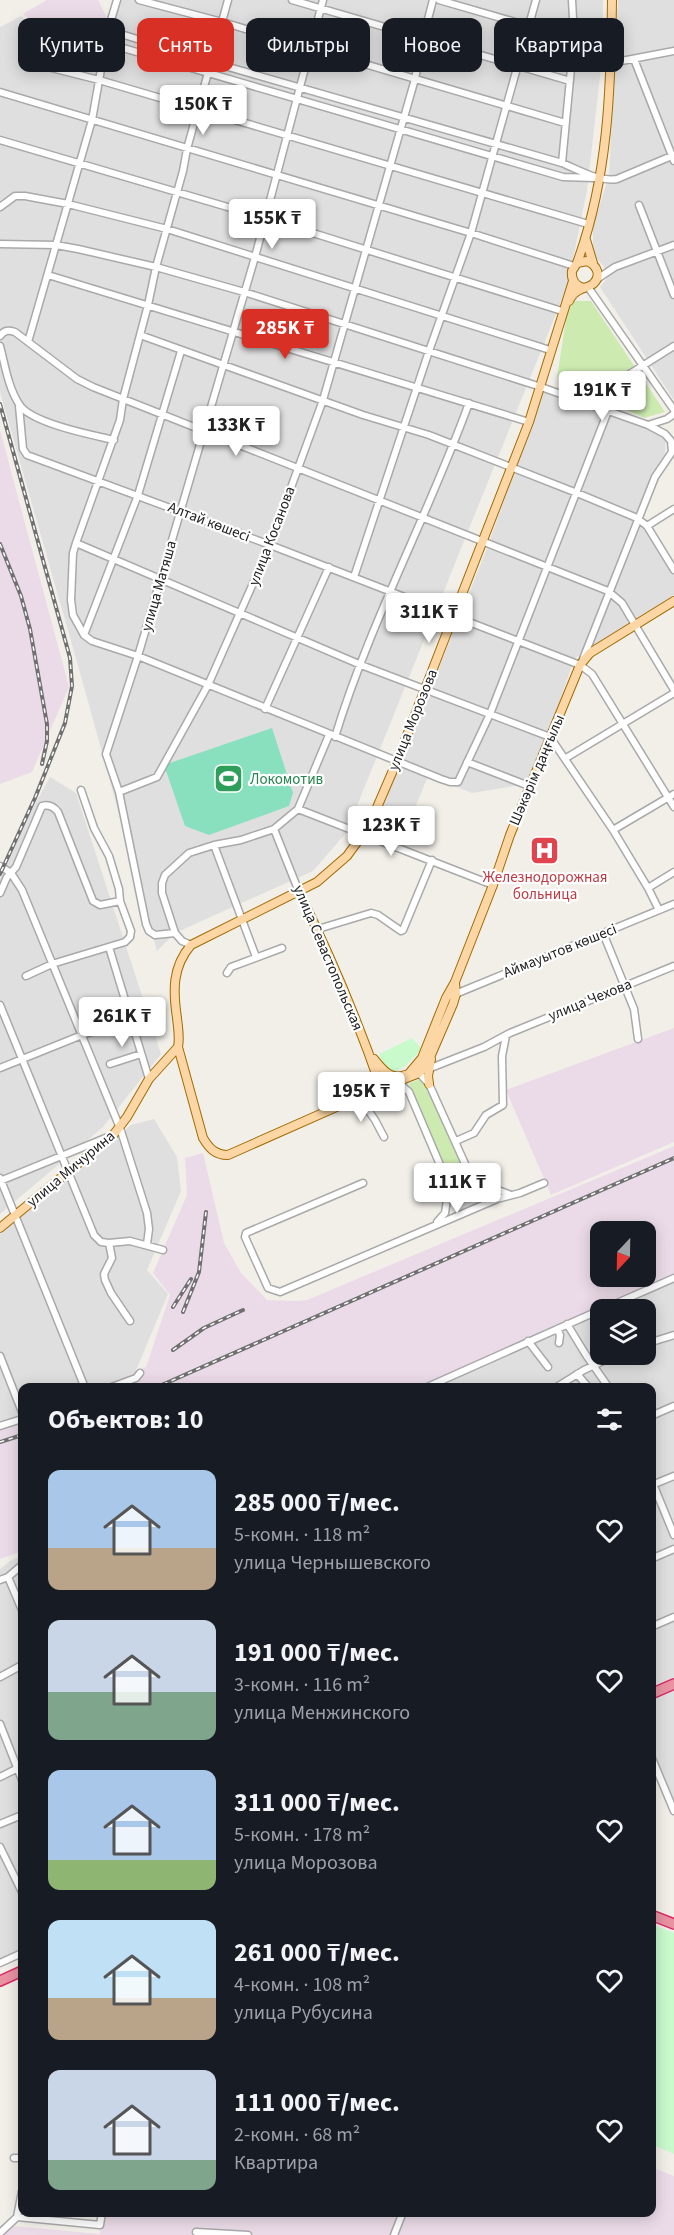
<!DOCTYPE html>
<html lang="ru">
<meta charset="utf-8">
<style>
body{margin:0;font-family:"Source Sans 3",sans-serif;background:#20242c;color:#f1f3f6;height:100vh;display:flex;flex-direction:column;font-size:22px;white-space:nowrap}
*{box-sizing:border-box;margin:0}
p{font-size:20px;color:#9ea1a6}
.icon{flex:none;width:33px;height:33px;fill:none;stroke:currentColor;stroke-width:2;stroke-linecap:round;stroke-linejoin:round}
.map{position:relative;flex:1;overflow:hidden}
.side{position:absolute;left:18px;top:1383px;width:638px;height:834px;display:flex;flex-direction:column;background:#171b24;border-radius:12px;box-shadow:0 3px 15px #0003}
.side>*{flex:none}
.top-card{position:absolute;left:18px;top:18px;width:639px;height:54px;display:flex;gap:12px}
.needle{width:39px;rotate:202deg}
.fabs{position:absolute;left:590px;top:1221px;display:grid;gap:12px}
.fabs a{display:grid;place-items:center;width:66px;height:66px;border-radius:12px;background:#171b24;box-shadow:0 3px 15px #0003;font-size:30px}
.price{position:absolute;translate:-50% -51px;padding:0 14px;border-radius:6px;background:#fff;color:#222;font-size:20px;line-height:39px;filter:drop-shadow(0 2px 3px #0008)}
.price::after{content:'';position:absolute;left:50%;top:36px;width:18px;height:14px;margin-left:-9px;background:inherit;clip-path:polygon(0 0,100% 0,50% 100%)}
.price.on{background:#d93025;color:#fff}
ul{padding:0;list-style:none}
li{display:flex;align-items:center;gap:18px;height:150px;padding:0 30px}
li span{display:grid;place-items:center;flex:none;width:168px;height:120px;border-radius:12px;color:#555}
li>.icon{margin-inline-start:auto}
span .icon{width:72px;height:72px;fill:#fffc;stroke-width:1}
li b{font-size:26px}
h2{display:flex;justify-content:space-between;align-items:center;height:72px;padding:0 30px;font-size:26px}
.tag{padding:0 21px;border-radius:12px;background:#171b24;box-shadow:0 3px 15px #0003;font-size:21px;line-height:54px}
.tag.on{background:#d93025;color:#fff}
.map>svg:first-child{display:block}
.residential{fill:#e0dfdf}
.industrial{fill:#ebdbe8;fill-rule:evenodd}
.grass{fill:#cdebb0}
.park{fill:#c8facc}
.pitch{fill:#88e0be}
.parking{fill:#e2e2e2}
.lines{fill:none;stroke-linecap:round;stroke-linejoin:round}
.minor-casing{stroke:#a9a9a9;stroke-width:9}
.major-casing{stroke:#a06b00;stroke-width:10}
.highway-casing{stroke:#dc2a67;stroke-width:12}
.minor{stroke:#fff;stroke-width:6}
.major{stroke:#fcd6a4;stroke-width:8}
.highway{stroke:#e892a2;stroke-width:9}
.rail-casing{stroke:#707070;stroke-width:4}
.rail{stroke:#fff;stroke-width:1.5;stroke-dasharray:4.5;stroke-linecap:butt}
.labels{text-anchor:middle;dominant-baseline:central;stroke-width:4.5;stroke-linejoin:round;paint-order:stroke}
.street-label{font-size:15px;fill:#222;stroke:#fff}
.leisure-label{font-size:15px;fill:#27864d;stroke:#fff;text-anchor:start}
.health-label{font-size:15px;fill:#be3a42;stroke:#fff}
</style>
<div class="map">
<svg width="674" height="2235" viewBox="0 0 674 2235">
<rect width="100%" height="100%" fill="#f2efe9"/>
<path class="residential" d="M114 0H603L602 59 587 190 568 284 346 833 313 871 175 933 157 951 79 669 0 392V27L21 16 61 47 98 62Z
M618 0H674V400L600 287 610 274 593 254V226L609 176Z
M543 390 666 436 665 455 635 515 674 576V595L574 659 532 783 472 793 428 776 399 847 371 836 486 551Z
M50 777 76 793 161 1054 103 1127 0 1214V868Z
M154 1119 177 1157 181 1191 147 1270 168 1294 134 1375 102 1387 22 1388V1420L0 1429V1234L131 1125Z
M674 1281V1684L651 1694V1388H422L600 1312V1354H645V1310L606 1309Z
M22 1556V1952L0 1962V1569L10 1561Z
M674 1690V1800L651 1745V1700Z"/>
<path class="industrial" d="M47 0H98L107 18 97 58 64 45 23 14Z
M0 430 69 687 32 772 0 784Z
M674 1028V1142L551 1195 506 1090Z
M674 1146V1274L418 1387 97 1388 146 1367 170 1295 153 1273 187 1195 185 1158 203 1153 224 1243 241 1273 267 1300 297 1301 307 1300ZM600 1232H645V1276H600Z
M22 1419V1551L0 1559V1428Z
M651 2167 674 2176V2235H3L13 2226 100 2234 102 2212H651Z"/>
<path class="grass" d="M569 301H591L665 412 644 418 557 377Z
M420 1079 425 1082 465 1173 462 1178 452 1182 447 1179 410 1090V1083Z"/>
<path class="park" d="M412 1038 422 1049 405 1066 388 1075 379 1054Z
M651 1924 674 1933V2154L651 2144Z"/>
<path class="pitch" d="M272 728 293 793 289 806 209 835 185 826 164 765Z"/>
<path class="parking" d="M483 1190 499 1195 454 1215 461 1199Z"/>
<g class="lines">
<defs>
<path id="minor" d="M139 0 222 22 565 123
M228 0 187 149 183 171 156 267 148 305 123 399 120 420 76 543 73 553 71 600 73 615 84 635 92 641 138 656 441 779 450 782H458L490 714 608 411
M292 0 570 81
M439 0 529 26 574 37
M108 30 211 62 562 163C579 170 599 182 617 179L674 155
M31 34 28 59 32 63 99 80 588 224
M106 43 563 177 594 178
M634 59 674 161
M571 62 611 63 674 51
M0 92 471 233 574 266
M0 140 265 218 562 311
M562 163 574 37 572 0
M639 205 674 295
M0 207 15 196H25L68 204 167 229 550 350
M0 244 56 245 78 249 156 267 244 292 541 387 648 425 665 434 671 441 672 452
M48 275 529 422
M597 279 615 267 674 245
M588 287 674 410
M140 335 363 415 429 435 577 493 637 518 647 526 674 570
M0 336C4 330 8 330 15 332L77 379 93 387 608 591 622 603 674 690
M28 342 92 120 108 30 117 0
M0 346C5 365 8 387 19 404 30 423 92 435 114 440
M620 380 674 346
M19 406 23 449 27 455 270 545 580 665 592 674 674 807
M648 425 667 419 674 414
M647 526 674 509
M76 543 361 665 550 737 613 830 648 888 659 910
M354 577 429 351 471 233 536 0
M84 635 138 495 181 351
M583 659 655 477 674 449
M265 709 329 567
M335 737C370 622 428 516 469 403
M566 758 674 693
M467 762 529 786
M119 792 157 777 208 685 270 545 323 400 415 79 423 38 433 0
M298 809 493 885
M274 829 299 892
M613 830 674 794
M214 845 256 957
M0 866 11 873 22 890 120 1128 147 1213 149 1229 147 1244
M648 888 674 872
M0 893 7 877 16 867 42 806C49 804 54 807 58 812L93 901 100 905 120 901
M318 929 371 913 378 915 401 931 403 930 432 860
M175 933 155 935 149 931 146 924 119 792 106 754 138 656 255 257 323 0
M603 933 634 1009 638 1039
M191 945 182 941 175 933 162 893V883L165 875 189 853 214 845 241 840 274 829 298 809 329 735
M109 947 149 1079
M227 973 231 967 282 948
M26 976 52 964 125 942 130 937 131 931 120 901 119 889 109 856 94 828 81 790
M453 995 674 904
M0 1005 94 1235 101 1242 109 1243 112 1258 104 1274 105 1280 111 1293 130 1321
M110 1064 141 1054
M0 1068 82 1035 130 1020
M428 1069 484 1047 510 1033 674 966
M398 1082 409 1092 449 1186 471 1177 429 1084 419 1073 415 1072
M359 1097 375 1120 384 1137
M456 1141 474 1133 486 1115 503 1105 502 1056 506 1036
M471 1177 490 1187 511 1195
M0 1178 85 1388
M0 1181 108 1137
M363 1183 246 1233 245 1237 268 1288 280 1292 497 1199 520 1193 544 1183
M437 1222 445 1213 449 1186
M109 1243 130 1241 163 1250
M601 1310 674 1278
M567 1324 586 1355 609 1388
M557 1329 560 1335 559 1343
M528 1341 548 1367
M645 1344 674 1335
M0 1356 22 1412
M577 1374 589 1388
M109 1388 136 1378 140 1373
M425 1388 600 1310
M555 1388 584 1370 618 1354
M651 1416 674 1406
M0 1426 22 1419
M651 1479 674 1535
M652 1485 674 1476
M651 1559 674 1549
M8 1577 22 1610
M0 1580 8 1577 22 1565
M651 1627 674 1617
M0 1677 22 1665
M0 1724 22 1780
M651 1756 674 1811
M0 1777 22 1766
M0 1824 22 1815
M0 1847 22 1892
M0 1963 22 1953
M14 2158H22
M17 2217 22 2191
M196 2232 248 2235
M0 2233 17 2217 100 2225 102 2212
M394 2235 403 2212"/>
<path id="major" d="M586 240 593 263
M577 263C608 179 611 89 612 0
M569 301C569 300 574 293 575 293 580 288 588 288 593 284 602 276 597 265 587 261L577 263 572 271C571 280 575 286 584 288
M299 892C330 955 358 1021 381 1088
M178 1047C180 1037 178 1028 177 1018 173 991 172 967 191 945L317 882 347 856 369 826 397 761 529 422 573 281
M178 1047 203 1138C209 1148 215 1155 228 1155L359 1097 419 1073 428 1062 453 1004 456 994 455 983
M374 1059C382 1069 391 1081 405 1075
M406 1077 422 1058 446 998 455 982 493 885 510 835 580 665 590 653 674 601
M429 1084 428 1076 431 1059
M0 1228 114 1134 127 1117 149 1079 178 1047"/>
<path id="highway" d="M651 1694 674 1684
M651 1915 674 1924
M0 1981 22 1971"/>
</defs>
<use href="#minor" class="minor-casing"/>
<use href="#major" class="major-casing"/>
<use href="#highway" class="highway-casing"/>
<use href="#minor" class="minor"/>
<use href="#major" class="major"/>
<use href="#highway" class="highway"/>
<defs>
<path id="rail" d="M0 404 70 658 72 686 65 723 35 798 0 874
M0 544 21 596 30 629 47 724V741L42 764
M173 1307 191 1279
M183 1312 199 1272 206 1212
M173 1350 204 1328 243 1310
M155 1388 674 1158
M344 1388 347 1385
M0 1442 22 1435"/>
</defs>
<use href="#rail" class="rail-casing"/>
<use href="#rail" class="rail"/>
</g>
<defs>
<symbol id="stadium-square" viewBox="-11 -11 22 22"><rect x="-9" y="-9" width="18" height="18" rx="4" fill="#2e9e5b" stroke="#fff"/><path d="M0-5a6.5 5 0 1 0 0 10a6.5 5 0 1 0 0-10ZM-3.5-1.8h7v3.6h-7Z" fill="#fff"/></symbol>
<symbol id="hospital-square" viewBox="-11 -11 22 22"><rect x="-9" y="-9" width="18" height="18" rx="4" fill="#e0444e" stroke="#fff"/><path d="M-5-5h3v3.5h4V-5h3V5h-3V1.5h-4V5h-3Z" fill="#fff"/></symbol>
</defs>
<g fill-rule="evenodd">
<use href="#stadium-square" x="212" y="762" width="33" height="33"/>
<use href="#hospital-square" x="528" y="834" width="33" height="33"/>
</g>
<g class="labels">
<g class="street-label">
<text transform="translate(209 522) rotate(21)">Алтай көшесі</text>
<text transform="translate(272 536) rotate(-69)">улица Косанова</text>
<text transform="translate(159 586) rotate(-74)">улица Матяша</text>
<text transform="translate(413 720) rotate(-68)">улица Морозова</text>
<text transform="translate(537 770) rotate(-67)">Шәкәрім даңғылы</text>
<text transform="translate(560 951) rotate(-22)">Аймауытов көшесі</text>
<text transform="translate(328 958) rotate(67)">улица Севастопольская</text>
<text transform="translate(590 1000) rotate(-22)">улица Чехова</text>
<text transform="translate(71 1169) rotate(-40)">улица Мичурина</text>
</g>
<g class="leisure-label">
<text x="250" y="779">Локомотив</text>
</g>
<g class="health-label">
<text x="545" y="877">Железнодорожная<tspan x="545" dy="17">больница</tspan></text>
</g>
</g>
</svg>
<div class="fabs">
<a><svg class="needle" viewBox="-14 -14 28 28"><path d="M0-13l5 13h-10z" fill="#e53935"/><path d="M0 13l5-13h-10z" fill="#9ea1a6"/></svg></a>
<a><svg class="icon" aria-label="layers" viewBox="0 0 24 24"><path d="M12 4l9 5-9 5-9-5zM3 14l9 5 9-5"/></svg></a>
</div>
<b class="price" style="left:203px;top:136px">150K ₸</b>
<b class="price" style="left:272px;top:250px">155K ₸</b>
<b class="price on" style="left:285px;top:360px">285K ₸</b>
<b class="price" style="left:602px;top:422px">191K ₸</b>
<b class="price" style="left:236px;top:457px">133K ₸</b>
<b class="price" style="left:429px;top:644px">311K ₸</b>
<b class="price" style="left:391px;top:857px">123K ₸</b>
<b class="price" style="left:122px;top:1048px">261K ₸</b>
<b class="price" style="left:361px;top:1123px">195K ₸</b>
<b class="price" style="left:457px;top:1214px">111K ₸</b>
<div class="top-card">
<a class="tag">Купить</a>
<a class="tag on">Снять</a>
<a class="tag">Фильтры</a>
<a class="tag">Новое</a>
<a class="tag">Квартира</a>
</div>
<section class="side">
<h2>Объектов: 10<svg class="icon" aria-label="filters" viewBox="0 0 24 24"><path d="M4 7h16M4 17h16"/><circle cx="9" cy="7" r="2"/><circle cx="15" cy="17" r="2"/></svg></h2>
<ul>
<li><span style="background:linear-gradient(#a9c7e8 65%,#b9a48a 0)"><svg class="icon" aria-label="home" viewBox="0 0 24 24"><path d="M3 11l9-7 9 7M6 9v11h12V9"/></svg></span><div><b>285 000 ₸/мес.</b><p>5-комн. · 118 m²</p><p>улица Чернышевского</p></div><svg class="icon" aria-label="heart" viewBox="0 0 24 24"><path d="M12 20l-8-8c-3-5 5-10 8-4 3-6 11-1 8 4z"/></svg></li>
<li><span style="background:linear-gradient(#c9d6e8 60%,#7fa58c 0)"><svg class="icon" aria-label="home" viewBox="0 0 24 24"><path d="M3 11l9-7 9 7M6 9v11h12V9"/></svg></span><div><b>191 000 ₸/мес.</b><p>3-комн. · 116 m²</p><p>улица Менжинского</p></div><svg class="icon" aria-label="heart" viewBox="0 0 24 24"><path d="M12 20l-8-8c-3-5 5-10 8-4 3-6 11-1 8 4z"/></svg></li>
<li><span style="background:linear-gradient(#a9c7e8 75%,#8fb573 0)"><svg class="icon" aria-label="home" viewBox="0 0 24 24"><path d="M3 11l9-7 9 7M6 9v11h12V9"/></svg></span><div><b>311 000 ₸/мес.</b><p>5-комн. · 178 m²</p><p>улица Морозова</p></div><svg class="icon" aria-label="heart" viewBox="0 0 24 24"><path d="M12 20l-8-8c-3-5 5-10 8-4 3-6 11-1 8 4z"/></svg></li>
<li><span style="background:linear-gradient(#bfe0f5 65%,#b9a48a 0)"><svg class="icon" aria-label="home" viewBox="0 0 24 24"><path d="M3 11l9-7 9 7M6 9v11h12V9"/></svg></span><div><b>261 000 ₸/мес.</b><p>4-комн. · 108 m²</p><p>улица Рубусина</p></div><svg class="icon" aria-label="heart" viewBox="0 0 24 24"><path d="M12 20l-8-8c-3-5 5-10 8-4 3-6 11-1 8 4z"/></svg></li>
<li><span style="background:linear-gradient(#c9d6e8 75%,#7fa58c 0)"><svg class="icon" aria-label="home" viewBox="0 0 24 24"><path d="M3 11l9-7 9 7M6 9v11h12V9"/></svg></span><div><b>111 000 ₸/мес.</b><p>2-комн. · 68 m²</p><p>Квартира</p></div><svg class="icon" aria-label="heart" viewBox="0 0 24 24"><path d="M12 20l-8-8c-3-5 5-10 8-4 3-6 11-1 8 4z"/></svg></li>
</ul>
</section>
</div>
